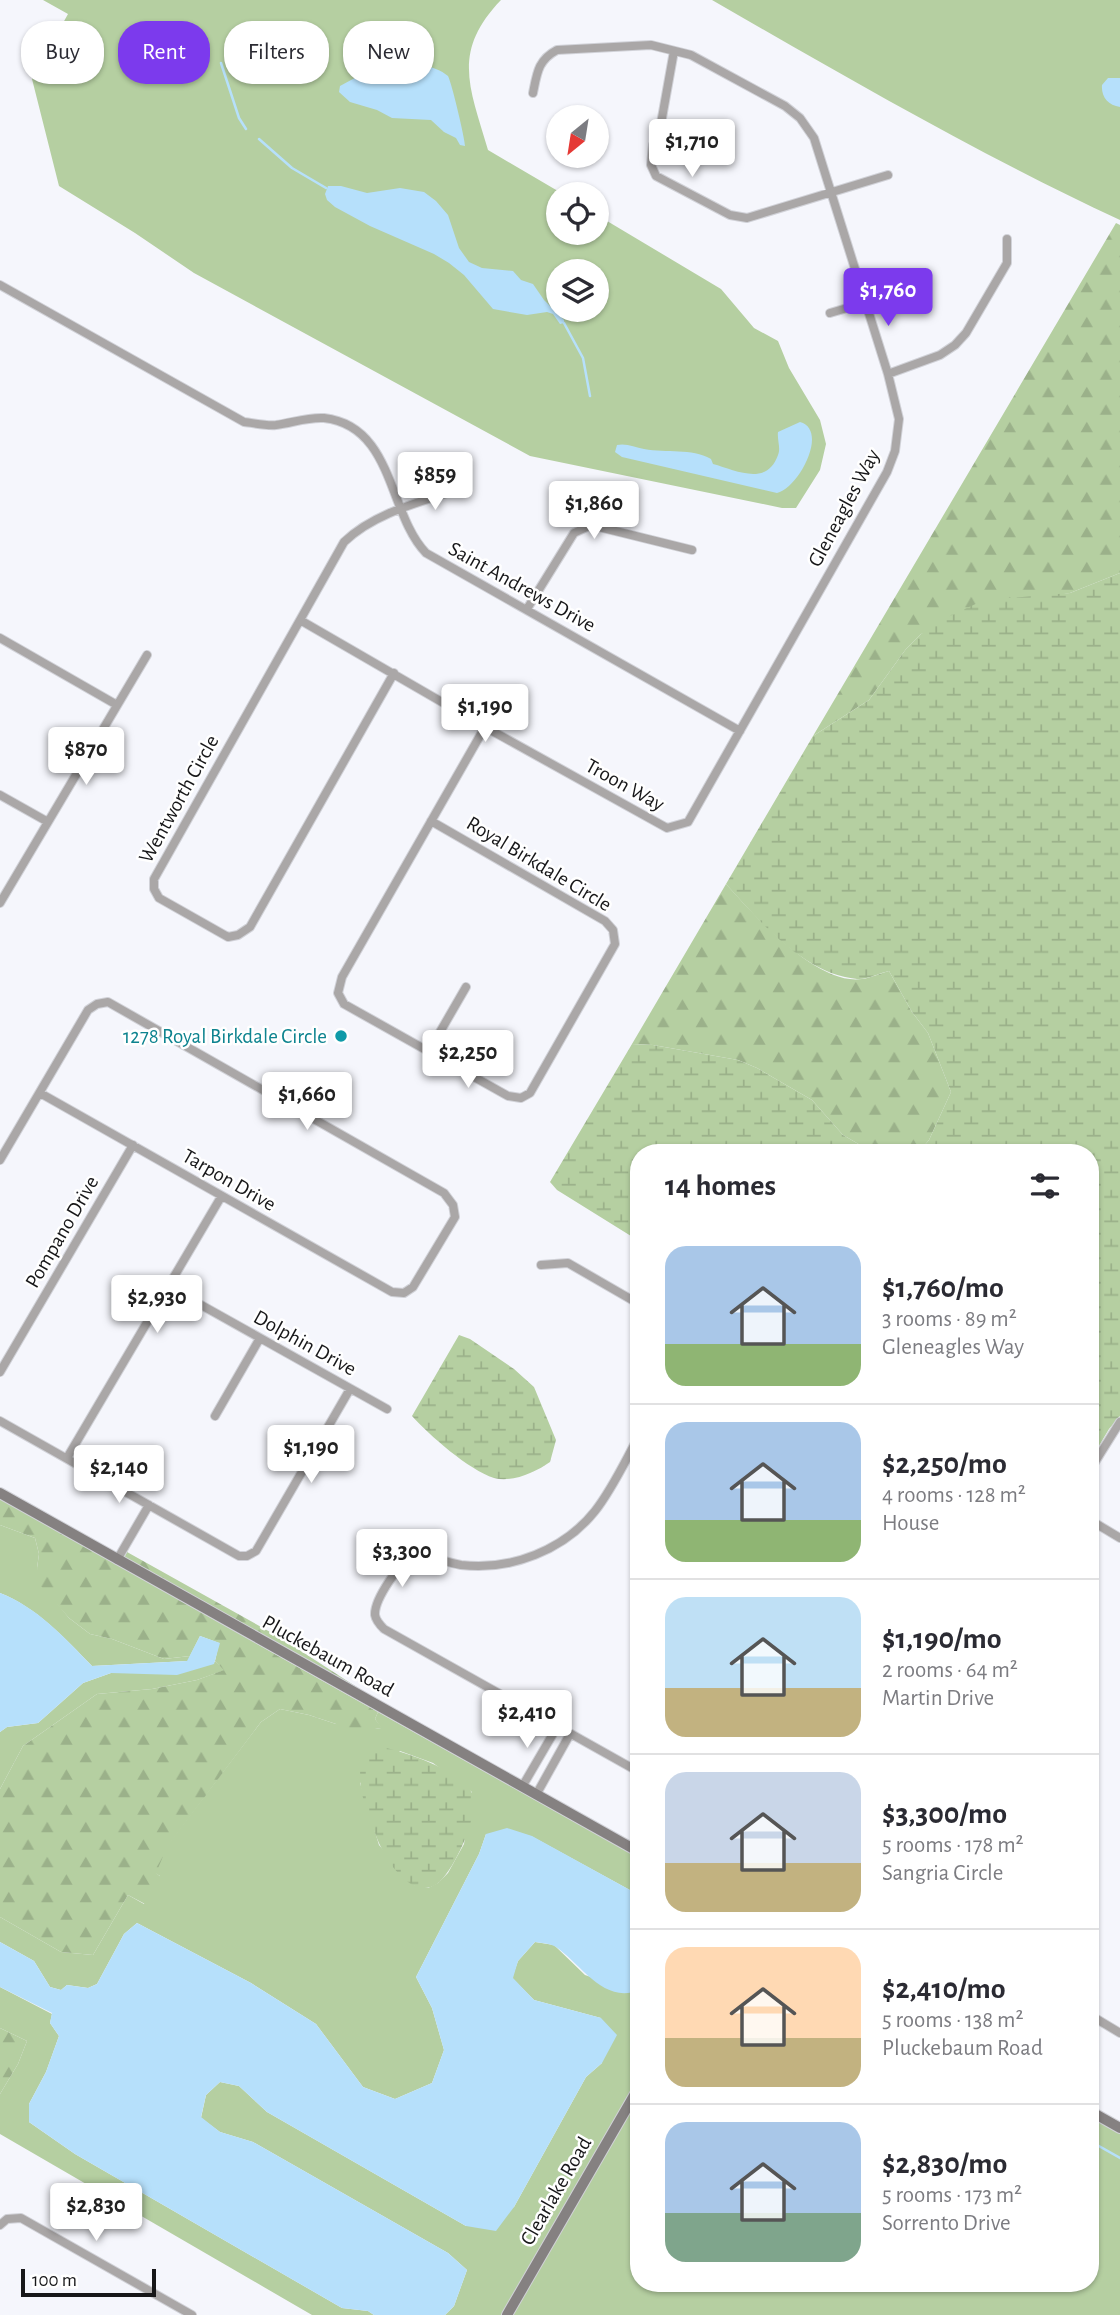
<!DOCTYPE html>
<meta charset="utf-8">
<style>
body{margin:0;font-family:"Alegreya Sans",sans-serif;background:#f2f2f3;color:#2b2b33;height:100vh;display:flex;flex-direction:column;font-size:26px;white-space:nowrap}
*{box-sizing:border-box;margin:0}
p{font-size:23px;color:#7c7c81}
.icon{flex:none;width:38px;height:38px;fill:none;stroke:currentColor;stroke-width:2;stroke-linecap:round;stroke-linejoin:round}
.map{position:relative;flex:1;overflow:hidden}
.side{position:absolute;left:630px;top:1144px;width:469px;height:1148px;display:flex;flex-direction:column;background:#fff;border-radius:28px;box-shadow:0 2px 5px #0004}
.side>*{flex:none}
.guide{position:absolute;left:21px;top:21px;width:504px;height:63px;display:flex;gap:14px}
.needle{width:46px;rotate:210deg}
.controls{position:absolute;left:546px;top:105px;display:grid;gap:14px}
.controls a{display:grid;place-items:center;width:63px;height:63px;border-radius:50%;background:#fff;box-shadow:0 2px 5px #0004;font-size:35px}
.scale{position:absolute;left:21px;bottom:18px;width:135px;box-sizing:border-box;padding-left:7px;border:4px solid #171719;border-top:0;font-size:19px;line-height:24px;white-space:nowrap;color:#171719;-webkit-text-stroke:5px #fff;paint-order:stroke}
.price{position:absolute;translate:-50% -60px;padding:0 16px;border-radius:7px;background:#fff;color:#222;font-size:23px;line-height:46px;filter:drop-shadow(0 2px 4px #0008)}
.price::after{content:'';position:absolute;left:50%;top:42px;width:21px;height:16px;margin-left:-10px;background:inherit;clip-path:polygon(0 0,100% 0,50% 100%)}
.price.on{background:#7c3aed;color:#fff}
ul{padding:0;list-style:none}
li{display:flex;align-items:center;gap:21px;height:175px;padding:0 35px}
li+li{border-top:2px solid #e1e1e2}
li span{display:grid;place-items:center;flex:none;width:196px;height:140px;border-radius:21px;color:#555}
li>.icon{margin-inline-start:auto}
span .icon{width:84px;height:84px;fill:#fffc;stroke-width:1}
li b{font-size:30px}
h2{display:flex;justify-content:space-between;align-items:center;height:84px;padding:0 35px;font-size:30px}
.tag{padding:0 24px;border-radius:28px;background:#fff;box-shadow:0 2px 5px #0004;font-size:24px;line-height:63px}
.tag.on{background:#7c3aed;color:#fff}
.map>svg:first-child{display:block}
.green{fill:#b5cfa1;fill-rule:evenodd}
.forest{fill:url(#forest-firs)}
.wetland{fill:url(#wetland-marsh)}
.water{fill:#b6e0fb}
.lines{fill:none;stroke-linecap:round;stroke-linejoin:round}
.stream{stroke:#b6e0fb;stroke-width:2.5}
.street-casing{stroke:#d1d2d8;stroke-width:10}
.secondary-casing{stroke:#d1d2d8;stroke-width:12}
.street{stroke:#aaa7a7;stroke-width:8}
.secondary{stroke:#858181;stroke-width:10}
.culture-dot{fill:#0f9aa8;stroke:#fff;stroke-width:2.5}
.labels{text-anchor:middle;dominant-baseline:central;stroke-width:5;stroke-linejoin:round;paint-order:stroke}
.street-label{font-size:21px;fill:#171719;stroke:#fff}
.culture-label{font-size:21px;fill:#0d838f;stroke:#fff;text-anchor:end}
</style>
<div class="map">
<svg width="1120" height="2315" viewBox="0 0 1120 2315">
<defs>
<pattern id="forest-firs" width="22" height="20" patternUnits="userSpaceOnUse" patternTransform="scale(1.75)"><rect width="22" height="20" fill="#b5cfa1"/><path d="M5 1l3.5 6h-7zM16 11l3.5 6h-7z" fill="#9bb18a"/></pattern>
<pattern id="wetland-marsh" width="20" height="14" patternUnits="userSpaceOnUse" patternTransform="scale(1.75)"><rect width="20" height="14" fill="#b5cfa1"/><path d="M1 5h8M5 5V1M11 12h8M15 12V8" fill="none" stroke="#9bb18a"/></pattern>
</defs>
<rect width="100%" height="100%" fill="#f5f6fc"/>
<path class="green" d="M43 0H501C451 52 470 88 488 150L563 194H558V233H597V215L721 289 754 328 778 341 789 368 820 420 826 444 820 470 796 508H782L530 456 194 273 135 233 59 186 32 79 68 14ZM558 271H597V310H558Z
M712 0H1120V220C980 155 846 77 712 0Z
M0 1525 35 1538 39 1554 37 1568 56 1602 69 1618 90 1634 112 1639 164 1659 190 1656 188 1661 92 1666C65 1638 36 1607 0 1593Z
M215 1661 225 1670 197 1680 152 1689 97 1694 23 1746 0 1789V1732L7 1727 38 1723 83 1683 111 1673 213 1664Z
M280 1709 309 1715 336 1724 375 1729 381 1728 375 1719 378 1712 639 1858V1895L531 1836 486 1834 479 1854 416 1977 432 2008 444 2050 432 2083 395 2099 363 2087 316 2024 251 1983 137 1923 124 1934 97 1984 88 1988 67 1985 61 1990 50 1987 34 1961 0 1942V1917L61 1952 93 1955 128 1895 144 1904 160 1876 155 1873 166 1847 261 1722ZM400 1751 433 1763 472 1792 464 1844 448 1873 438 1883 428 1888 414 1885 379 1845 360 1783Z
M535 1942 554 1945 585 1975 634 1992 639 1990V2078L502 2315H445L454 2306 467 2270 448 2253 253 2142 220 2132 201 2118 206 2095 220 2082 239 2086 267 2112 466 2226 514 2207 586 2077 602 2063 601 2018 534 2000 512 1978 518 1961Z
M0 1987 52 2014 50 2023 59 2036 46 2072 29 2104V2122L75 2154 342 2308 368 2311 374 2315H312L0 2134V2094L18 2064 27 2041 0 2028Z
M639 2096V2284H1090V2117L1120 2134V2315H512Z"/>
<path class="forest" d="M1116 223 1120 225V573L1070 593 1046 597 921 634 906 649 869 700 813 736Z
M726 884C754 915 817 986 862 979 871 978 880 973 889 971L912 1012 928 1033 951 1092 929 1140 918 1153H874L843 1135 812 1100 757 1068 738 1060 653 1045 632 1044Z
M0 1499 378 1712 375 1719 382 1728 375 1729 347 1743 336 1724 309 1715 280 1709 261 1722 167 1847 156 1873 161 1877 145 1904 128 1895 93 1955 61 1952 0 1917V1789L23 1746 97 1694 152 1689 197 1680 224 1670 215 1661 219 1643 200 1636 190 1656 164 1659 112 1639 90 1634 69 1618 39 1584 37 1568 39 1554 35 1538 0 1525Z
M127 1552 281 1638 372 1697 124 1558Z
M0 2028 27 2041 18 2064 0 2094Z"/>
<path class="wetland" d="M1120 573V1416L1109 1429 1090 1461V1153H918L929 1140 951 1092 928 1033 912 1012 889 971C879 973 867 980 857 979 805 975 759 921 726 884L813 736 869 700 906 649 921 634 952 615 984 600 1070 593Z
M632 1044 653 1045 738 1060 757 1068 812 1100 843 1135 874 1153H639V1241L557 1190 550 1182Z
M459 1335 470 1339 514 1369 534 1387 556 1440 550 1462C536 1472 512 1483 494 1478 469 1470 429 1435 412 1416Z
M378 1746C403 1751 459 1769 472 1793 482 1811 453 1873 437 1884 409 1902 382 1854 375 1833 365 1805 353 1780 365 1751Z"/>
<path class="water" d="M397 64C414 65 434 64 448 76 452 84 465 139 465 146L460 145 456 138 444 132 431 120 392 118 377 110 350 102 339 92 340 86 362 74Z
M1108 78H1120V107C1108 105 1101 97 1102 85Z
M328 186H341L367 193 400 188 424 192 436 201 448 215 459 248 469 262 482 268 513 271 521 280 533 284 544 300 564 320V323L560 324 553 314 547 312 527 315 493 309 464 275 449 263 434 254 370 226 335 207 327 200 325 194Z
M800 422C829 430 799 488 777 493L622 457 615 452 617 445C626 443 635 447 644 449 667 453 691 448 711 459L713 464C735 470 767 487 778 455 781 448 777 440 778 432Z
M0 1593C37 1607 65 1638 92 1666L187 1661 200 1636 220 1643 214 1664 177 1675 111 1673 83 1683 38 1723 7 1727 0 1732Z
M507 1828 532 1836 639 1895V1990C604 2005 580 1963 556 1947 550 1943 541 1943 535 1942L518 1961 513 1978 534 2000 601 2018 617 2035 602 2063 586 2077 514 2207 496 2231 466 2226 267 2112 239 2086 220 2082 206 2095 201 2117 220 2132 253 2142 448 2253 467 2270 454 2306 445 2315H374L368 2311 342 2308 75 2154 29 2122V2104L46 2072 59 2036 50 2023 52 2013 0 1987V1942L34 1961 50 1987 61 1990 67 1985 88 1988 97 1984 124 1934 137 1923 251 1983 316 2024 363 2087 395 2099 432 2083 444 2050 432 2008 416 1977 479 1854 486 1834Z"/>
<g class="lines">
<path class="stream" d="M221 63 239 118 246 129
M259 139 292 168 326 188
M564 323 583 358 590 396
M1090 2141 1120 2158"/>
<defs>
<path id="street" d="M674 51 660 129 653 145 651 165 656 176 730 215 747 218 888 175
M0 285 244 422C254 423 266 426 276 425 292 423 307 417 324 418 394 426 388 514 426 553L740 731
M830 313 864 303
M888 374 940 355 955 345 966 333 1007 263V239
M527 609 574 533 591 525 692 550
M300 620 485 727 667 828 688 822 887 472 895 451 899 419 888 374 814 138 800 118 785 106 691 55 651 45 557 50C538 60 537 73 533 93
M0 638 117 705
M394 673 250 927 238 935 228 937 159 898 154 889V879L344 542C374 513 420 502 459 489
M0 795 48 822
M431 821 605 921 613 930 615 944 530 1093 521 1098 508 1096 344 1004 338 993 342 977 485 727
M0 903 147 655
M429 1051 466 987
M0 1160 88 1010 97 1004 108 1002 444 1193 453 1205 455 1217 413 1287 404 1293 392 1292 40 1093
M541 1265 568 1263 639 1304
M169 1287 387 1409
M0 1372 133 1145
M215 1416 260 1338
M0 1421 239 1556H247L256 1551 350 1389
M639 1436C625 1461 613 1488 595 1511 564 1550 511 1571 461 1565 445 1562 430 1555 414 1554 401 1561 374 1599 375 1615 376 1621 380 1625 384 1629L639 1772
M67 1458 221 1197
M1090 1470 1120 1422
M1090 1520 1120 1538
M117 1560 149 1505
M522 1787 557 1727
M536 1795 570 1734
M1090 2015 1120 2033
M0 2225 7 2219 21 2218 192 2315"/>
<path id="secondary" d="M0 1493 639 1852
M1090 2111 1120 2128
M507 2315 639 2087"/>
</defs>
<use href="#street" class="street-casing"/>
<use href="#secondary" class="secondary-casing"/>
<use href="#street" class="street"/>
<use href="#secondary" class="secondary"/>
</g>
<circle class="culture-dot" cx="341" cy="1036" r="7"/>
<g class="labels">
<g class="street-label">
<text transform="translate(844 508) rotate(-62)">Gleneagles Way</text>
<text transform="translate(522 587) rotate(29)">Saint Andrews Drive</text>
<text transform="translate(625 785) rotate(29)">Troon Way</text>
<text transform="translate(179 799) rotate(-61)">Wentworth Circle</text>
<text transform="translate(539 864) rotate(31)">Royal Birkdale Circle</text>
<text transform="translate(229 1180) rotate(30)">Tarpon Drive</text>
<text transform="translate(62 1232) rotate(-60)">Pompano Drive</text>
<text transform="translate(305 1343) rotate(29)">Dolphin Drive</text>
<text transform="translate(328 1656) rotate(29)">Pluckebaum Road</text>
<text transform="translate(556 2191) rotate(-60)">Clearlake Road</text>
</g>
<g class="culture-label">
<text x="327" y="1036">1278 Royal Birkdale Circle</text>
</g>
</g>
</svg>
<div class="controls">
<a><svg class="needle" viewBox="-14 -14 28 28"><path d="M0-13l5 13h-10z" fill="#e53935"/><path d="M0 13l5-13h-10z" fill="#7c7c81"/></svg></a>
<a><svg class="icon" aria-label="locate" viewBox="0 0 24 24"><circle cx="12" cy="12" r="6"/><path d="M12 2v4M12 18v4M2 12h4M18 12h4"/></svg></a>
<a><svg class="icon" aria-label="layers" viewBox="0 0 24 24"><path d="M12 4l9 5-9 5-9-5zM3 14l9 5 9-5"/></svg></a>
</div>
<div class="scale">100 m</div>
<b class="price" style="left:692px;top:179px">$1,710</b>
<b class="price on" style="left:888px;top:328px">$1,760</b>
<b class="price" style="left:435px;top:512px">$859</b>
<b class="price" style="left:594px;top:541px">$1,860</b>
<b class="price" style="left:485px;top:744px">$1,190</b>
<b class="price" style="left:86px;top:787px">$870</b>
<b class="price" style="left:468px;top:1090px">$2,250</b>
<b class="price" style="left:307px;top:1132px">$1,660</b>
<b class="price" style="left:157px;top:1335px">$2,930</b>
<b class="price" style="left:311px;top:1485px">$1,190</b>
<b class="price" style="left:119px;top:1505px">$2,140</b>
<b class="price" style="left:402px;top:1589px">$3,300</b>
<b class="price" style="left:527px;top:1750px">$2,410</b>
<b class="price" style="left:96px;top:2243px">$2,830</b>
<div class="guide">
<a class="tag">Buy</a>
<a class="tag on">Rent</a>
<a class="tag">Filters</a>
<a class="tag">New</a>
</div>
<section class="side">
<h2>14 homes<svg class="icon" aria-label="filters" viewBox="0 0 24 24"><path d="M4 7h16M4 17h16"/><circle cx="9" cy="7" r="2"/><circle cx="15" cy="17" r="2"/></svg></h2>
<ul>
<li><span style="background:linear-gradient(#a9c7e8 70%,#8fb573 0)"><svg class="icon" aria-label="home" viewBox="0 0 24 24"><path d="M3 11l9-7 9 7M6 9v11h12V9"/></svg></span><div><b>$1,760/mo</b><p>3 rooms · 89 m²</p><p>Gleneagles Way</p></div></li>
<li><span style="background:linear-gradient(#a9c7e8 70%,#8fb573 0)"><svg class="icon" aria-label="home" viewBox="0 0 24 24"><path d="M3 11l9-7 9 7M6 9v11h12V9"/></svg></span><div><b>$2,250/mo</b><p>4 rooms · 128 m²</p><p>House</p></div></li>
<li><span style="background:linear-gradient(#bfe0f5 65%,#c2b280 0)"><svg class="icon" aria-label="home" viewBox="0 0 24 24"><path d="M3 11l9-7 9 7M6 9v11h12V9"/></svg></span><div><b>$1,190/mo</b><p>2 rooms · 64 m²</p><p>Martin Drive</p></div></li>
<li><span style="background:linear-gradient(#c9d6e8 65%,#c2b280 0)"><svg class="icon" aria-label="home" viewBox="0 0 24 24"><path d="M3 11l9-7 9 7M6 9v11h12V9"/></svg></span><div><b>$3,300/mo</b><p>5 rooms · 178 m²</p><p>Sangria Circle</p></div></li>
<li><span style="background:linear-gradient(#ffd9b3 65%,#c2b280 0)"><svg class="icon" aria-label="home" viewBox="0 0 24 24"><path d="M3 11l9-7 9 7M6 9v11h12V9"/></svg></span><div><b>$2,410/mo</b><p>5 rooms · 138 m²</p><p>Pluckebaum Road</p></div></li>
<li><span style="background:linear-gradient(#a9c7e8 65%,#7fa58c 0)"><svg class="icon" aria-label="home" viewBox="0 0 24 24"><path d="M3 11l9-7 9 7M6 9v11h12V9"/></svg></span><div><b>$2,830/mo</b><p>5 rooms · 173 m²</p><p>Sorrento Drive</p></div></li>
</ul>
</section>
</div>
